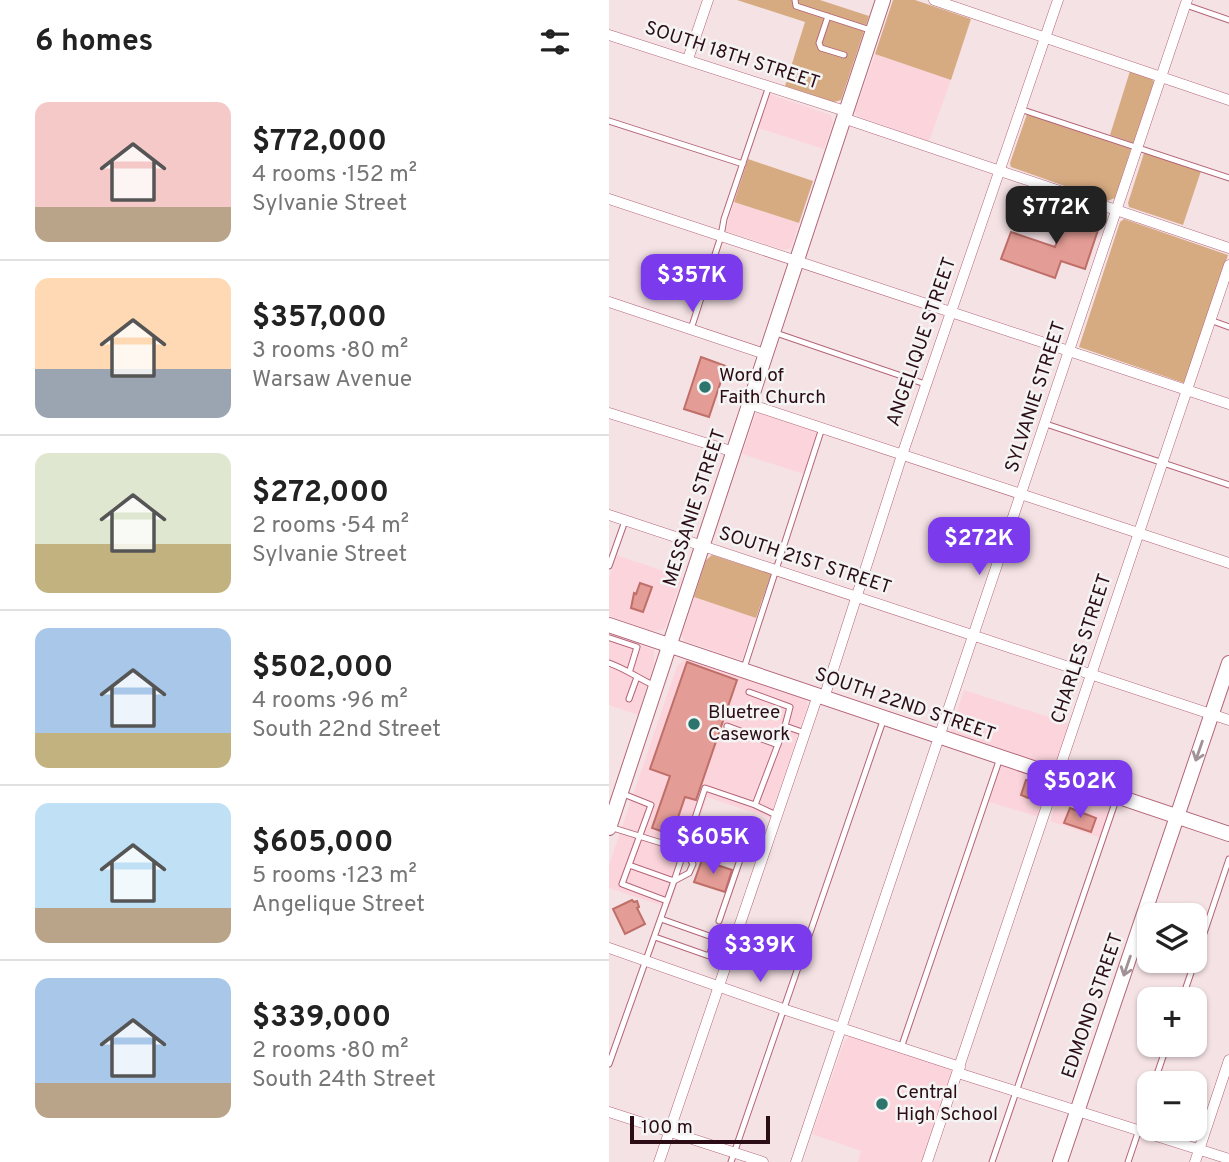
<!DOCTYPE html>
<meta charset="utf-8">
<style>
body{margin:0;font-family:Overpass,sans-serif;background:#f6f6f6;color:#222;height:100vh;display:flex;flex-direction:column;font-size:26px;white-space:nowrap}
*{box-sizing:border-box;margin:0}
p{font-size:23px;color:#767676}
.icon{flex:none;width:38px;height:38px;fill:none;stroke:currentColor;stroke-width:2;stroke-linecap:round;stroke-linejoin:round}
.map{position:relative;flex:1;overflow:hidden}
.sheet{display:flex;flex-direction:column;background:#fff;width:609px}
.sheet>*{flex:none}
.buttons{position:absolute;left:528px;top:903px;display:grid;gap:14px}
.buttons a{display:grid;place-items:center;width:70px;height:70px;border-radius:14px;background:#fff;box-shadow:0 2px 5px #0004;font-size:35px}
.scale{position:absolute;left:21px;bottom:18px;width:140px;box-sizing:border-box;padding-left:7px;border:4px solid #2c0d16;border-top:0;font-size:19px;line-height:24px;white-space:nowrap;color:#2c0d16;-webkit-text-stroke:5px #f4f4f4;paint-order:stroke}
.price{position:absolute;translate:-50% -60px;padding:0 16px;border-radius:14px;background:#7c3aed;color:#fff;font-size:23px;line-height:46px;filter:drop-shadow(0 2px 4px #0008)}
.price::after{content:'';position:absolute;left:50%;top:42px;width:21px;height:16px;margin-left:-10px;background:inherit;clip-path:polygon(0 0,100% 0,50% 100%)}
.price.selected{background:#222;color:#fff}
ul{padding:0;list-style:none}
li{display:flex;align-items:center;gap:21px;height:175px;padding:0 35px}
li+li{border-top:2px solid #e0e0e0}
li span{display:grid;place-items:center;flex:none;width:196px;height:140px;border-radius:14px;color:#555}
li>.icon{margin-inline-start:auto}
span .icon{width:84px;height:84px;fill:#fffc;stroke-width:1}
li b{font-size:30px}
h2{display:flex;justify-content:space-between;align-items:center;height:84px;padding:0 35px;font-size:30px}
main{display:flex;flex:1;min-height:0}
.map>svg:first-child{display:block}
.built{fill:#fcd5dc}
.green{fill:#d7ab82}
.building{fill:#e49d96;stroke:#bf6e68;stroke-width:2}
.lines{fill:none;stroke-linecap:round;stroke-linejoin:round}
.lane-casing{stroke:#b46578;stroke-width:7}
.street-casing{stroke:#b46578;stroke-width:11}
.secondary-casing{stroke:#b46578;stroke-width:16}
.lane{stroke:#fff;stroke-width:5}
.street{stroke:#fff;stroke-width:10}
.secondary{stroke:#fff;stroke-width:14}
.oneway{stroke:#a09296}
.poi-dot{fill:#2d746c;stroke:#f4f4f4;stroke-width:2.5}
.labels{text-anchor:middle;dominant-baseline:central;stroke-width:5;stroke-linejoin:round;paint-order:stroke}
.street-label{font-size:19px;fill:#2c0d16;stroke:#f4f4f4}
.poi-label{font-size:19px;fill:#2c0d16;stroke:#f4f4f4;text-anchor:start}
</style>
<main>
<section class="sheet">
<h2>6 homes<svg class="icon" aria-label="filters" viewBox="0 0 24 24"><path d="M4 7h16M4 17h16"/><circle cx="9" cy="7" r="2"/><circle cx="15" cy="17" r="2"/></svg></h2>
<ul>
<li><span style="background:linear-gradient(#f6c9c9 75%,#b9a48a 0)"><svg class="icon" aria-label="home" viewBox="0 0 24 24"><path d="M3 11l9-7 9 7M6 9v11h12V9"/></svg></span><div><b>$772,000</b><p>4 rooms · 152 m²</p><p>Sylvanie Street</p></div></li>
<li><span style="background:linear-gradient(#ffd9b3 65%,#9aa5b1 0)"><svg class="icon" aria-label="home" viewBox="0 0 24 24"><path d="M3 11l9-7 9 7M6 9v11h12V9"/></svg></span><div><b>$357,000</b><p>3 rooms · 80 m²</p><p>Warsaw Avenue</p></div></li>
<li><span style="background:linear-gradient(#dfe7d0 65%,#c2b280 0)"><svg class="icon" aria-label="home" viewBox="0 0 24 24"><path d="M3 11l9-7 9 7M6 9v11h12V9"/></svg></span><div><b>$272,000</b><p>2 rooms · 54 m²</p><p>Sylvanie Street</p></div></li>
<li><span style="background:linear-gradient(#a9c7e8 75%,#c2b280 0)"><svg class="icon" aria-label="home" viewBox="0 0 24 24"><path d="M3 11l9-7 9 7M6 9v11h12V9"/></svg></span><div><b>$502,000</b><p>4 rooms · 96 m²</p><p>South 22nd Street</p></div></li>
<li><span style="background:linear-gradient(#bfe0f5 75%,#b9a48a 0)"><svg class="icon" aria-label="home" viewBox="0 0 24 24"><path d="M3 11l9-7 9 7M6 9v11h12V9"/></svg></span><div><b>$605,000</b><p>5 rooms · 123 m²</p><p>Angelique Street</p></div></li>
<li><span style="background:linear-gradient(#a9c7e8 75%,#b9a48a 0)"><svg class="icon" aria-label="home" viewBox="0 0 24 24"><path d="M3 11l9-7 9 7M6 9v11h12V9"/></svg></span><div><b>$339,000</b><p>2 rooms · 80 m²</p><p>South 24th Street</p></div></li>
</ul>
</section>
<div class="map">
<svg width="620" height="1162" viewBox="0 0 620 1162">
<rect width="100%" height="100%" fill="#f5e2e5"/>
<path class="built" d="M266 54 342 80 320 141 248 116 246 112Z
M160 94 222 115 224 122 215 149 149 128Z
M125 202 190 223 182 248 175 250 116 231Z
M149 412 209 431 195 474 133 454 147 413Z
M7 555 73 577 57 626 54 630 42 631 0 616V578Z
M85 597 147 618 133 660 75 641 73 635Z
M0 634 45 650V664L29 715 0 705Z
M76 659 197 698 199 705 161 818 98 797 60 908 0 888V865L68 666Z
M355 690 462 724 446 768H442L343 734 342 730Z
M392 765 438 780 441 783 430 817 380 802Z
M457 786 504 802 492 838 441 821 452 789Z
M241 1035 342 1069 343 1074 313 1162H249L252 1151 203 1134 235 1042Z"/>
<path class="green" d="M128 0H211L260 16 232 100 225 102 176 86 196 22Z
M284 0H306L362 19 342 80 266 54Z
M521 71 543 79 545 82 525 143 501 135Z
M418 114 522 149 506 198 498 201 402 167 401 163Z
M535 153 592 171 574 225 520 207 519 203Z
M139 159 204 181 190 223 125 202Z
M515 219 619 255 577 381 575 383 470 347 511 222Z
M103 555 162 574 147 618 85 597 97 560Z"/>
<path class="building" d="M460 207 493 218 476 269 452 261 446 278 392 259 402 232 446 247Z
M92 357 117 366 100 417 75 409Z
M31 583 43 587 34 612 22 608 25 593 27 594Z
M78 662 128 680 87 800 76 797 63 835 43 828 61 776 41 769Z
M417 780 425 782 419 798 412 795Z
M461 808 487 818 482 832 455 823Z
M93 860 123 870 116 892 85 882Z
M23 900 25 902 28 901 30 907 28 908 36 924 16 934 4 909Z"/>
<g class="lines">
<defs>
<path id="lane" d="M186 0 187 6 261 30
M577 5 620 20
M219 16 210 43 212 48 235 55
M411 109 620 178
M0 121 134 164
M601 320 620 327
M82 329 112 236 115 219 160 86
M167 333 316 384
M437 424 620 485
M0 566 16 521
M1 638 28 647 21 670
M0 663C17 669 29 678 44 685
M135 668 213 428
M140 692 181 707 176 726
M20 699 28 677
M118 726 169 745
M12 793 42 805 20 865 65 881 96 788 146 805 176 726 196 733
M146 805 167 815
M80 833 133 854 110 921
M20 865 13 884 58 901
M46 937 100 956 106 938 52 919
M586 960 620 859
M573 999 586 961
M292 1048 391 758
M0 1064 65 881 80 873 84 864 75 850 1 827
M545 1083 558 1045
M122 1162 275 718
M383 1162 508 797
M519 1162 541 1097"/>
<path id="street" d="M325 0 620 100
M0 35 236 111
M79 59 99 0
M234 118 620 248
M0 199 620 404
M0 302 156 354
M140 404 620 563
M0 413 125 452
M0 515 620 720
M215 698 293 455 449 0
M0 948 174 1009 351 1067
M349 1073 620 1159
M0 1112 154 1162
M50 1162 209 695
M187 1162 578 0
M318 1162 620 265
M586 1162 620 1060"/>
<path id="secondary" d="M0 625 620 834
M0 828 274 0
M451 1162 620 663"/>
</defs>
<use href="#lane" class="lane-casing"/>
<use href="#street" class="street-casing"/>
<use href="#secondary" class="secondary-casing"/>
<use href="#lane" class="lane"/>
<use href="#street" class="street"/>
<use href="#secondary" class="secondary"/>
</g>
<defs><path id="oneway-shaft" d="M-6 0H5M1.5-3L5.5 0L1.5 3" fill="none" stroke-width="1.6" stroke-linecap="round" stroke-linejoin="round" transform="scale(1.75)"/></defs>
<g class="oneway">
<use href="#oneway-shaft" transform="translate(590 751) rotate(109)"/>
<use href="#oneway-shaft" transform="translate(518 966) rotate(109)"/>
</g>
<g class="poi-dot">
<circle cx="96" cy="387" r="7"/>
<circle cx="85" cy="724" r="7"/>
<circle cx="273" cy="1104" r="7"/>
</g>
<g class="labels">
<g class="street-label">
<text transform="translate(123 56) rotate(18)">SOUTH 18TH STREET</text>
<text transform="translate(313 342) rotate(-71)">ANGELIQUE STREET</text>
<text transform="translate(427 397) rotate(-72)">SYLVANIE STREET</text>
<text transform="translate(86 508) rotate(-72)">MESSANIE STREET</text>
<text transform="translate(196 561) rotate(18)">SOUTH 21ST STREET</text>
<text transform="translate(473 649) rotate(-72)">CHARLES STREET</text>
<text transform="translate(296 705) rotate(19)">SOUTH 22ND STREET</text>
<text transform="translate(484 1006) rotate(-71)">EDMOND STREET</text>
</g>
<g class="poi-label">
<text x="110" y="376">Word of<tspan x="110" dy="22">Faith Church</tspan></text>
<text x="99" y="713">Bluetree<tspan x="99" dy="22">Casework</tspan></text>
<text x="287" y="1093">Central<tspan x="287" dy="22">High School</tspan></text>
</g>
</g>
</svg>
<div class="buttons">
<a><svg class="icon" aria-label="layers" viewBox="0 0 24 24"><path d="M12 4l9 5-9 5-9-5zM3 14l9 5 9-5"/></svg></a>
<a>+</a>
<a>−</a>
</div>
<div class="scale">100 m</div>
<b class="price selected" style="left:447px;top:246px">$772K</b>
<b class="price" style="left:83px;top:314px">$357K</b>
<b class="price" style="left:370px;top:577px">$272K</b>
<b class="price" style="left:471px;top:820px">$502K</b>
<b class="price" style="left:104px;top:876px">$605K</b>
<b class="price" style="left:151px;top:984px">$339K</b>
</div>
</main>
